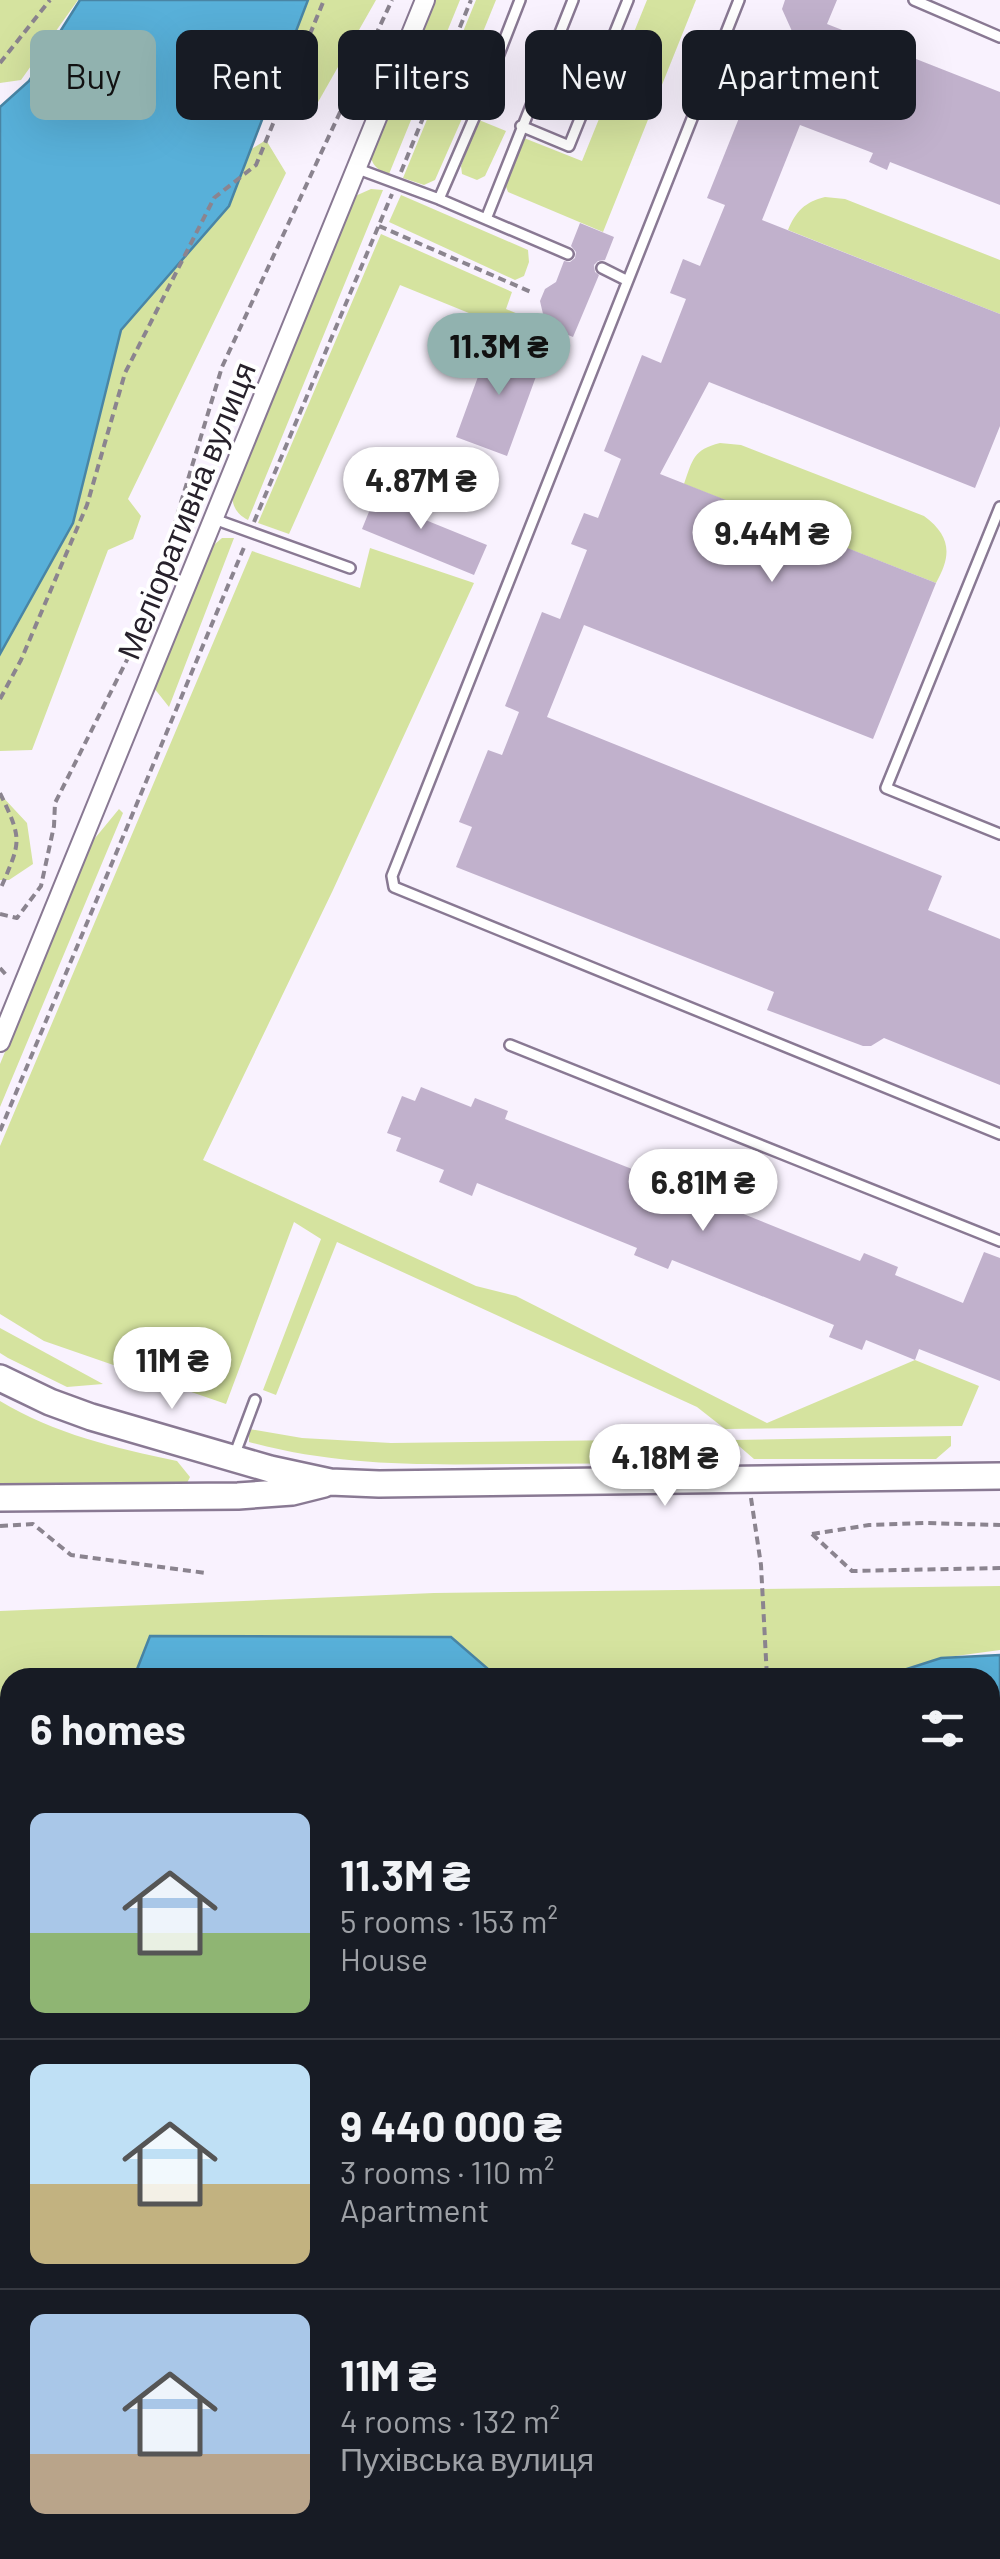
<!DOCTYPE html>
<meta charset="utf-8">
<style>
body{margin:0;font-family:Barlow,sans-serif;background:#242831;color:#f1f3f6;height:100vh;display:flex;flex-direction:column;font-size:38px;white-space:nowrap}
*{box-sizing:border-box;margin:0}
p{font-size:32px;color:#9ea1a6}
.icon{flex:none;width:55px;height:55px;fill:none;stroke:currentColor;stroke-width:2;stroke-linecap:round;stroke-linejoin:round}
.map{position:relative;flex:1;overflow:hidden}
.drawer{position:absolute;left:0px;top:1668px;width:1000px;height:892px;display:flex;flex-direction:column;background:#171b24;border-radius:30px 30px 0 0;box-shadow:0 10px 40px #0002}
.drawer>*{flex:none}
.banner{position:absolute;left:30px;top:30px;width:940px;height:90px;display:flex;gap:20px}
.price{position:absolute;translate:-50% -85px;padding:0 22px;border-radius:35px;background:#fff;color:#222;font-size:32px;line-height:65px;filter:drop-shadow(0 2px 5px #0008)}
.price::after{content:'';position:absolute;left:50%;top:60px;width:30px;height:22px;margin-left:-15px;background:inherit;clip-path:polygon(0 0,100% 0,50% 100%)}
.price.active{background:#91b2af;color:#111}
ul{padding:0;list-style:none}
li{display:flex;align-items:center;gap:30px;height:250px;padding:0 30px}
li+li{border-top:2px solid #363941}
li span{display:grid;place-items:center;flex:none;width:280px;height:200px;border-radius:15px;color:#555}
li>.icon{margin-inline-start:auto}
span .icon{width:120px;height:120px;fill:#fffc;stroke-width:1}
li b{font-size:42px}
h2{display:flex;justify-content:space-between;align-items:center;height:120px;padding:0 30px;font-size:42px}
.chip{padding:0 35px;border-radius:15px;background:#171b24;box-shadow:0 10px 40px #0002;font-size:35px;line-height:90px}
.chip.active{background:#91b2af;color:#111}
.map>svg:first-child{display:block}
.green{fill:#d5e39f}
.water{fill:#58b0d9;stroke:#4985a5;stroke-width:2.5}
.building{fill:#c1b1cc}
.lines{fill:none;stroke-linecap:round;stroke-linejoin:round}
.lane-casing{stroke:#897993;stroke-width:14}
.street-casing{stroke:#897993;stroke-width:22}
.secondary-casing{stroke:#897993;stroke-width:30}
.path{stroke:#8b848f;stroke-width:4;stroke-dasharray:8 5;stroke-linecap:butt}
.lane{stroke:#fff;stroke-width:9}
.street{stroke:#fff;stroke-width:18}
.secondary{stroke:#fff;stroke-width:25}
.labels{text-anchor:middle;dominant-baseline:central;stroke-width:8;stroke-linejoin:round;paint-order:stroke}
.street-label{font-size:32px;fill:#27212b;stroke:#fff}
</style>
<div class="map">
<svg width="1000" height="2559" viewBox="0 0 1000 2559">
<rect width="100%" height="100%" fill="#f9f2fe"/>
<path class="green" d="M0 0H78L21 80 0 83Z
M297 0H376L313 111 255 121Z
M431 0H460L389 174C377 170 371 165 370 151Z
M476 0H496L452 108 464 114 435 180 424 185 403 178Z
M647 0H696L603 232 508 192 505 184 524 138 582 161Z
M479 120 506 131 485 176 477 180 462 174 461 166Z
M266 140 286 173 128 499 141 516 133 539 108 550 32 750 0 751V603L118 298 214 172Z
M371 189 383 190 248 520C235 513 232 505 232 491L353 197Z
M401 195 528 250 529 262 524 276 515 280 389 222Z
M825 197 845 199 1000 260V314L788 230C796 211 805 202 825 197Z
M381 234 512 292 506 309 539 323 533 339 400 285 289 534 258 523Z
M720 443 741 445 924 516C951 536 952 555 936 583L684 484C693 459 693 450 720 443Z
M222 538H234L169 707 154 688 209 549Z
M370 548 474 583 333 890 203 1160 476 1286 516 1296 767 1423 915 1360 979 1386 962 1426 725 1429 697 1407 337 1242 276 1395 263 1390 321 1239 294 1222 226 1404 44 1341 0 1314V1146L252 551 360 588Z
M0 794 27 823 33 864 9 880H0Z
M119 809 123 813 0 1107V1064L91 843Z
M0 1328 103 1384 67 1387 8 1358 0 1353Z
M0 1401C55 1434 115 1448 177 1461L190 1477 187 1483 179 1487 0 1486Z
M249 1429 302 1438 391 1443 703 1439 713 1452 712 1457 700 1463C636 1463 572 1464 508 1464 417 1465 337 1466 249 1442Z
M951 1436V1446L936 1459H754L732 1440Z
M1000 1586V1650L941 1658 882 1678H10V1846H0V1611L434 1593Z"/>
<path class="water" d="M80 0H308L229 206 121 330 73 523 0 654V107L29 81Z
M150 1636 451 1637 495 1675V1677H134Z
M1000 1655V1997L990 1996V1678L882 1677 941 1658Z
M10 1702V1824L0 1827V1706Z
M10 1896V2537L0 2532V1899Z
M1000 2015V2559H59L40 2550H990V2018Z"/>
<path class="building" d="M785 0H837L827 24 1000 92V205L890 162 887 170 869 162 873 153 800 125 762 220 1000 314V426L975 488 709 382 660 474 936 583 873 739 584 625 547 717 942 876 928 910 1000 939V1085L884 1038 871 1046H863L767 1010 774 992 456 867 472 827 459 822 488 750 502 755 519 712 505 706 542 612 560 619 587 550 571 544 584 513 598 518 621 459 604 451 642 355 661 363 686 299 670 293 683 259 700 266 725 205 707 198 771 38 800 49 782 9Z
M580 223 614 237 605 260 598 261 594 265 595 272 599 275 573 337 539 323 543 314 540 301 545 289 556 282 564 261 570 262 575 258 576 252 571 246Z
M491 341 542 360 507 456 456 437Z
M379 487 428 507 423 519 487 545 474 575 362 529Z
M421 1087 471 1107 475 1098 508 1111 505 1119 665 1182 669 1172 703 1185 699 1196 860 1261 864 1253 898 1267 895 1275 963 1303 984 1252 1000 1258V1381L919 1349 915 1360 866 1340 862 1350 829 1337 834 1325 672 1260 668 1269 634 1255 637 1248 477 1183 472 1196 439 1182 444 1170 396 1151 401 1138 387 1133 402 1096 415 1101Z"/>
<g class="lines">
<defs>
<path id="lane" d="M739 0 392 876 394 887 1000 1134
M914 0 1000 37
M521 126 569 146 628 0
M358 169 439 199 568 254
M439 199 474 118 520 0
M486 219 573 0
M602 268 626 280
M1000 507 886 788 1000 834
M214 519 350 568
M510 1045 1000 1241
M234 1456 255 1400"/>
<path id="street" d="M0 1042 425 0"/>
<path id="secondary" d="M0 1378 50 1402 91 1417 270 1469 330 1482 379 1484 1000 1476
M0 1498 238 1496 292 1492 324 1484"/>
</defs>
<use href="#lane" class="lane-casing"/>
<use href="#street" class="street-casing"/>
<use href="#secondary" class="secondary-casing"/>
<path class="path" d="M0 63 50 0
M401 172 471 0
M379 226 531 292
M254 522 392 194
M0 699 21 660 87 505 125 373 214 198 256 165 324 0
M0 793C23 841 21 841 0 890
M0 914 17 918 41 886 54 826 55 803 143 628 222 367 392 0
M0 968 8 977
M0 1131 245 545
M751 1498 761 1565 767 1678
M0 1526 33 1524 71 1555 206 1573
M812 1534 852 1571 1000 1568
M812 1534 869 1525 924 1523 1000 1525"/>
<use href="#lane" class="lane"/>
<use href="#street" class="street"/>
<use href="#secondary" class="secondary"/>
</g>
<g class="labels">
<g class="street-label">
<text transform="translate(185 510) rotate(-68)">Меліоративна вулиця</text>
</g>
</g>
</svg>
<b class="price active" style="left:499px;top:398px">11.3M ₴</b>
<b class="price" style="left:421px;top:532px">4.87M ₴</b>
<b class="price" style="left:772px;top:585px">9.44M ₴</b>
<b class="price" style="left:703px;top:1234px">6.81M ₴</b>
<b class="price" style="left:172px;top:1412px">11M ₴</b>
<b class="price" style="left:665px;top:1509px">4.18M ₴</b>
<div class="banner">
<a class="chip active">Buy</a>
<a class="chip">Rent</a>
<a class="chip">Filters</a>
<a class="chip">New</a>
<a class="chip">Apartment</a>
</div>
<section class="drawer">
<h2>6 homes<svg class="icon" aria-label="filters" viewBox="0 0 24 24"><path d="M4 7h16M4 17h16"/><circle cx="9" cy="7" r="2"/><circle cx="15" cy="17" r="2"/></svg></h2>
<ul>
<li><span style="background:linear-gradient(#a9c7e8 60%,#8fb573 0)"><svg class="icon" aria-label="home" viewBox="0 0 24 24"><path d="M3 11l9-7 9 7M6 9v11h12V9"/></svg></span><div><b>11.3M ₴</b><p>5 rooms · 153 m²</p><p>House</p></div></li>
<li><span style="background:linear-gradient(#bfe0f5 60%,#c2b280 0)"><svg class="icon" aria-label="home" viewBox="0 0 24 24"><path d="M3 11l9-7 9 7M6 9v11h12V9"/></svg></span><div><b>9 440 000 ₴</b><p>3 rooms · 110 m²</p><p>Apartment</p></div></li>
<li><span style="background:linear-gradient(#a9c7e8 70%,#b9a48a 0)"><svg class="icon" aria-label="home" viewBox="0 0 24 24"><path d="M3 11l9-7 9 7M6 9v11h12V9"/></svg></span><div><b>11M ₴</b><p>4 rooms · 132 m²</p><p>Пухівська вулиця</p></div></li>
</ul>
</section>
</div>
